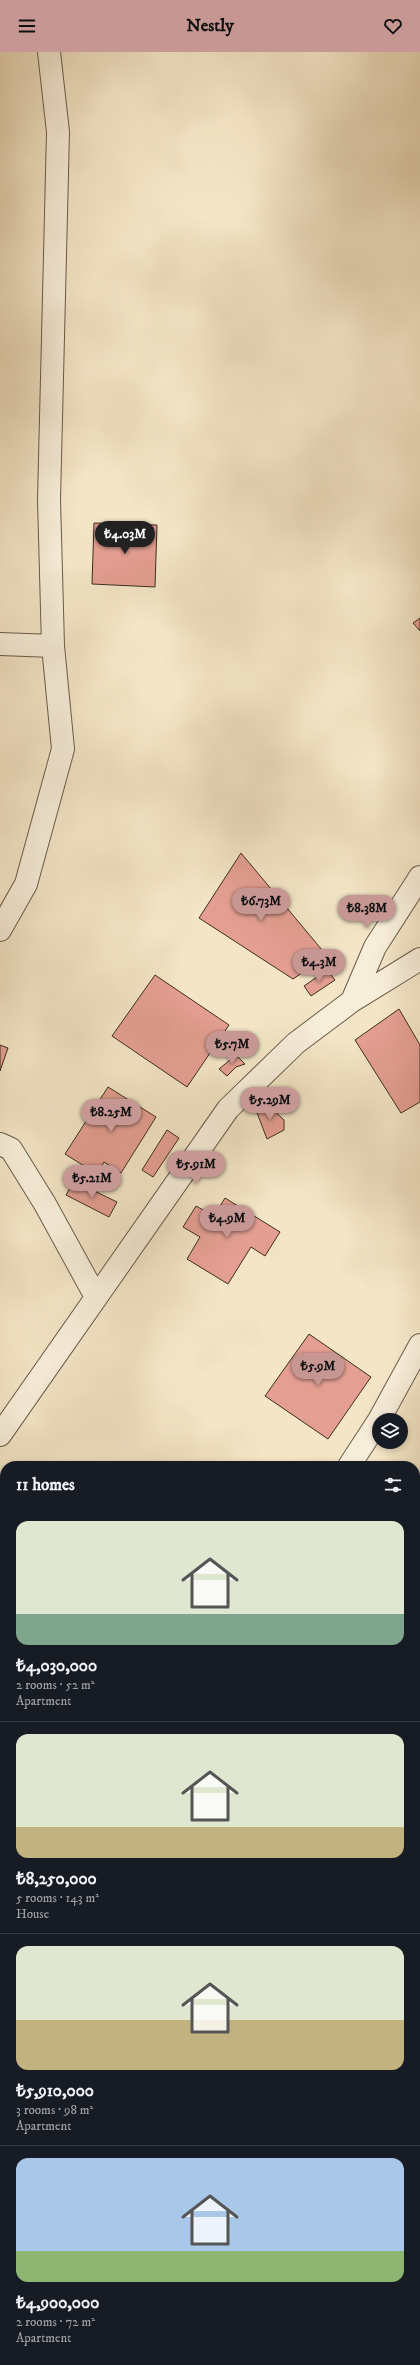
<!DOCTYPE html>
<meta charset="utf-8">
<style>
body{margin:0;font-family:"IM FELL DW Pica",serif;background:#20242c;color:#f1f3f6;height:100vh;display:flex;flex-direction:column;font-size:15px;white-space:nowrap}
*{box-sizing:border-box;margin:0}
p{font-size:13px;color:#9ea1a6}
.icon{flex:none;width:22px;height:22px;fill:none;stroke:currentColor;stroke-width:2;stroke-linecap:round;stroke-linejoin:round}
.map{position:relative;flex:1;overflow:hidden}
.sheet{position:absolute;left:0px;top:1409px;width:420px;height:904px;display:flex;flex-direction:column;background:#171b24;border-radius:16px 16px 0 0;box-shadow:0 2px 6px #0003}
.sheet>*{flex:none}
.tools{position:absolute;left:372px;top:1361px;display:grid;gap:8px}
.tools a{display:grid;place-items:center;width:36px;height:36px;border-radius:50%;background:#171b24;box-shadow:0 2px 6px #0003;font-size:20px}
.price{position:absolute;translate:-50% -34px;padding:0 9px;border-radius:14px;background:#c59692;color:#111;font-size:13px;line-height:26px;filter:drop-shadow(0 1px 2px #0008)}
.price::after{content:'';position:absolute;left:50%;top:24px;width:12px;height:9px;margin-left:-6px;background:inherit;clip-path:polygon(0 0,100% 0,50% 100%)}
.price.selected{background:#222;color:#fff}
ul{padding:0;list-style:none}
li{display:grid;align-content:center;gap:8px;height:212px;padding:0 16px}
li+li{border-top:1px solid #363941}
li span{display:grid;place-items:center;height:124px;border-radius:12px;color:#555}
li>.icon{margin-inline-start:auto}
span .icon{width:72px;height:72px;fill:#fffc;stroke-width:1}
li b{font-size:17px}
h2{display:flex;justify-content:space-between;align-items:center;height:48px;padding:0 16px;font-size:17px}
header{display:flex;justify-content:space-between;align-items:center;height:52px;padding:0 16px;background:#c59692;color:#111;font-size:18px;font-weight:700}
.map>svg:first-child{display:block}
.building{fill:#e49f92;stroke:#3c2f21}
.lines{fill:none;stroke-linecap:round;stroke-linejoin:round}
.minor-casing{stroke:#6a5c4a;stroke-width:24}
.minor{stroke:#f7eeda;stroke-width:22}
</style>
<header><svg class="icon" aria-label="menu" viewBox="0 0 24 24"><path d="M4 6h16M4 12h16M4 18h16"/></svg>Nestly<svg class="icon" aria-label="heart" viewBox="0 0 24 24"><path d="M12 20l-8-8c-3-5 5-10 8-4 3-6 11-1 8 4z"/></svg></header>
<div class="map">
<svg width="420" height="2313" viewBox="0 0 420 2313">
<rect width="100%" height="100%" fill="#f3e5c6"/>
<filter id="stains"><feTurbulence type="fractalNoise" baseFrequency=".005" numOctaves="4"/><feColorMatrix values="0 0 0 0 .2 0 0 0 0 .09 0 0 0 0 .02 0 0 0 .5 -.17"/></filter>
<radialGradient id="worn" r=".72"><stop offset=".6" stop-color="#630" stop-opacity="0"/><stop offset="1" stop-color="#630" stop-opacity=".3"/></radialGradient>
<path class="building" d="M94 471 157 473 155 535 92 532Z
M420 566V579L413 571Z
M241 801 327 904 293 927 199 866Z
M327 918 335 928 311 944 304 934Z
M155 923 229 973 187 1035 112 984Z
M399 957 420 993V1050L401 1061 355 988Z
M0 993 8 996 0 1019Z
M236 1003 245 1012 236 1015 227 1024 219 1017Z
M108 1035 156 1065 121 1121 104 1110 97 1122 65 1102Z
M267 1052 284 1068V1078L267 1087 256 1058Z
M167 1078 179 1086 153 1125 142 1118Z
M74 1129 117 1150 109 1165 66 1143Z
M225 1146 280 1180 265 1204 251 1195 228 1232 187 1207 200 1185 183 1175 196 1154 214 1164Z
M309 1282 371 1325 328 1387 265 1344Z
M415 1431 420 1434V1504L418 1508 415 1507Z
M415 1706 420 1709V1752L415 1761Z"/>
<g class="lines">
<defs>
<path id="minor" d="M0 592 53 594
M0 878 26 832 63 697 53 594 49 448 58 80 49 0
M352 949 375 895 420 825
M0 1092 11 1097 45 1152 96 1245
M379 1368 420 1293
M0 1383 228 1057 296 991 352 949 420 907
M349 1414 379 1368
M0 1673 5 1679
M415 1853 420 1846
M267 2313 268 2308"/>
</defs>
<use href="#minor" class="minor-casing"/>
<use href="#minor" class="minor"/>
</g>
<rect width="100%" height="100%" filter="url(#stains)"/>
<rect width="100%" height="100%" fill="url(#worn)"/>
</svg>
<div class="tools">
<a><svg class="icon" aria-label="layers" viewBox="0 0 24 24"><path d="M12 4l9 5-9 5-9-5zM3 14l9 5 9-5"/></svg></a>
</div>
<b class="price selected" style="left:125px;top:503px">₺4.03M</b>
<b class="price" style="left:261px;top:870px">₺6.73M</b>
<b class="price" style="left:367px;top:877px">₺8.38M</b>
<b class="price" style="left:319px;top:931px">₺4.3M</b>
<b class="price" style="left:232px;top:1013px">₺5.7M</b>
<b class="price" style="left:270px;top:1069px">₺5.29M</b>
<b class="price" style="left:111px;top:1081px">₺8.25M</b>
<b class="price" style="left:196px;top:1133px">₺5.91M</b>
<b class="price" style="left:92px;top:1147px">₺5.21M</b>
<b class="price" style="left:227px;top:1187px">₺4.9M</b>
<b class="price" style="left:318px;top:1335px">₺5.9M</b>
<section class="sheet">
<h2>11 homes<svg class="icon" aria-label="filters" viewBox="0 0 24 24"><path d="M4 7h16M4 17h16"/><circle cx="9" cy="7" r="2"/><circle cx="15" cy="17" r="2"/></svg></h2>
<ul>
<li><span style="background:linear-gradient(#dfe7d0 75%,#7fa58c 0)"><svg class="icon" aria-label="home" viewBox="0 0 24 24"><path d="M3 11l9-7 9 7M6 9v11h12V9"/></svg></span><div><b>₺4,030,000</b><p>2 rooms · 52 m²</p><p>Apartment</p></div></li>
<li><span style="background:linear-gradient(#dfe7d0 75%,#c2b280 0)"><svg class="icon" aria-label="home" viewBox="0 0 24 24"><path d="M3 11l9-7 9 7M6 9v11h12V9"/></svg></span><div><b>₺8,250,000</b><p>5 rooms · 143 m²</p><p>House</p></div></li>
<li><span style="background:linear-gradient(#dfe7d0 60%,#c2b280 0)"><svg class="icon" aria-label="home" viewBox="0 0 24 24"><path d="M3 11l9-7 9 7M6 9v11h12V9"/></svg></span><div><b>₺5,910,000</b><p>3 rooms · 98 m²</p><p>Apartment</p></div></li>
<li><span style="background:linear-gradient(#a9c7e8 75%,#8fb573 0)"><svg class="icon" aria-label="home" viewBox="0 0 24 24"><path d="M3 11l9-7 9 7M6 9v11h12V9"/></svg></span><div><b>₺4,900,000</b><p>2 rooms · 72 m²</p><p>Apartment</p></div></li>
</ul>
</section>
</div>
